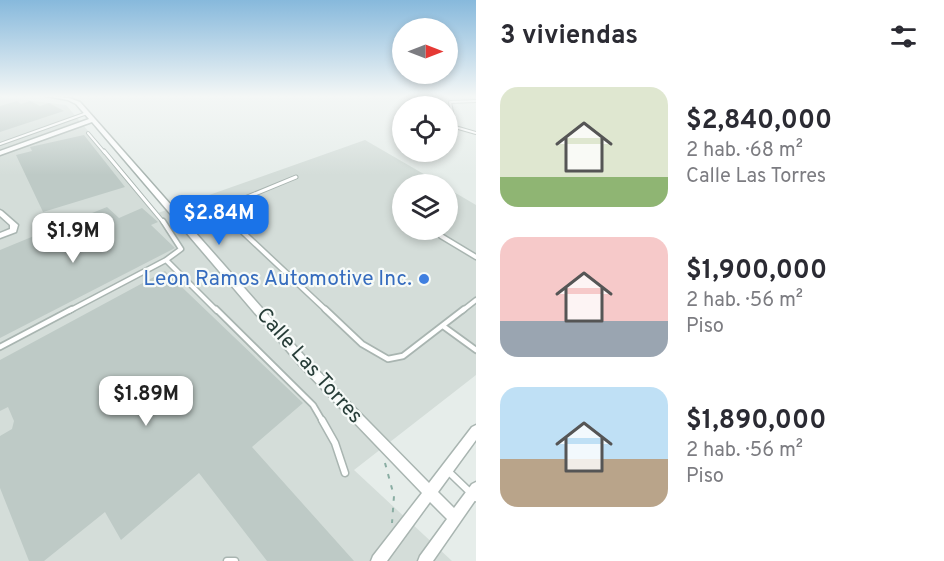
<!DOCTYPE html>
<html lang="es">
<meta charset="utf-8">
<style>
body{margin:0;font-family:Overpass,sans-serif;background:#f2f2f3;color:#2b2b33;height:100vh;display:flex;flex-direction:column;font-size:22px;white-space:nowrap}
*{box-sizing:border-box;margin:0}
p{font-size:20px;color:#7c7c81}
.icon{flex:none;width:33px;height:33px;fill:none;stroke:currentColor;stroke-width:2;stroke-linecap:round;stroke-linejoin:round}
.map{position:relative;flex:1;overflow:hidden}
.drawer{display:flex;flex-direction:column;background:#fff;width:468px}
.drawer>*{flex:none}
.needle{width:39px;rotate:90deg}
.fabs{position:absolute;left:392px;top:18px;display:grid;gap:12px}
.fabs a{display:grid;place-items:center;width:66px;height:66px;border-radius:50%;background:#fff;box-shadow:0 3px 9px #0003;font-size:30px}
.price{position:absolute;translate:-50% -51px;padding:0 14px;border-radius:12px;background:#fff;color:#222;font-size:20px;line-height:39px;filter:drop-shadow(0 2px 3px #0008)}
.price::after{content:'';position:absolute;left:50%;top:36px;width:18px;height:14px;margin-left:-9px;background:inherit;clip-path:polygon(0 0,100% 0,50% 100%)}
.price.on{background:#1a73e8;color:#fff}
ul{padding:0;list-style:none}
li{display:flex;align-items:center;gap:18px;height:150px;padding:0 24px}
li span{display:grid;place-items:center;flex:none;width:168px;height:120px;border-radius:18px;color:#555}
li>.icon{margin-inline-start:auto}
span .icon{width:72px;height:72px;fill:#fffc;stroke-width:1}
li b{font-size:26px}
h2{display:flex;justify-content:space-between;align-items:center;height:72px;padding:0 24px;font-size:26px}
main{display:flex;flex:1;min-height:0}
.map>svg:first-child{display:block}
.built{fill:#d4ddd9}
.building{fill:#becac6}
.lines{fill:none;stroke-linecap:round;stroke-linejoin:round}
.service-far4-casing{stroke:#a9b5b1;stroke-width:4}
.service-far3-casing{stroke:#a9b5b1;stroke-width:5}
.service-far2-casing{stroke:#a9b5b1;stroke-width:7}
.service-far1-casing{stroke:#a9b5b1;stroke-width:8}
.service-casing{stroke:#a9b5b1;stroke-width:9}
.minor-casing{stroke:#a9b5b1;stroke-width:3}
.path{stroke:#8aada3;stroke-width:2;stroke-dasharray:4.5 7;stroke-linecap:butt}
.service-far4{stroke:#fff;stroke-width:2}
.service-far3{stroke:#fff;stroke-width:3}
.service-far2{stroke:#fff;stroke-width:4}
.service-far1{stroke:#fff;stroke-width:4.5}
.service{stroke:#fff;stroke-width:6}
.minor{fill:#fff;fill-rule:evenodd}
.shop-dot{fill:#3f7fe0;stroke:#f6faf8;stroke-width:2}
.labels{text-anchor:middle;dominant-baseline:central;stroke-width:4.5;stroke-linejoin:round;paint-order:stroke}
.shop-label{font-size:21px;fill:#366cbe;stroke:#f6faf8;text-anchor:end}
.street-label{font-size:21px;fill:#273d38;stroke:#f6faf8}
</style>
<main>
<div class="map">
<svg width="476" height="561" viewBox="0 0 476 561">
<rect width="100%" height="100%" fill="#e6edea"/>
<path class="built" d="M0 97 66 105 158 213 365 140 441 184H402V230H447V188L476 205V375L354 470 452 561H0Z"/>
<path class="building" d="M17 101 21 104 30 101 40 106 49 103 64 111 0 132V106Z
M84 135 125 187 43 212 16 155 32 151 30 147Z
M107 207 119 218 142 208 158 222 151 225 175 248 0 338V250L34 236 45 250 61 243 50 230Z
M165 271 303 403 252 447 354 561H267L199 473 121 540 105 512 44 561H29L0 488V436L12 429 14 421 8 407 0 411V360Z"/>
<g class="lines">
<defs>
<path id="service-far4" d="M476 101 450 102 455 127 476 133
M88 133 105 153
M0 144 87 113"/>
<path id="service-far3" d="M104 151 164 223
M233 223 226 216 224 208 228 205 296 177"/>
<path id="service-far2" d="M231 221 327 311
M441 236 476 257
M166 260 217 311
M69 311 166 260 181 249 163 221
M462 311 476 300"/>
<path id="service-far1" d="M216 309 313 405 323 422
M325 309 362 344 388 359 403 356 464 309
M443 326 476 350
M0 347 72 309"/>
<path id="service" d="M322 420 335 443 345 473
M449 472 476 498
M227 561H235"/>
<path id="minor" d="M46 96 69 98 80 102 308 360 429 483 472 427 476 425V440L438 492 454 508 472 484 476 482V499L433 561H418L420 556 447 519 430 502 387 561H371L373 556 422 493 300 366 92 122 0 155V151L89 119 76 104 68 100Z
M0 210 2 211 18 225 16 232 0 238V233L10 229V225L0 216Z"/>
</defs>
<use href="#service-far4" class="service-far4-casing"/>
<use href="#service-far3" class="service-far3-casing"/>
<use href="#service-far2" class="service-far2-casing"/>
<use href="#service-far1" class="service-far1-casing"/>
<use href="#service" class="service-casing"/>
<use href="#minor" class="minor-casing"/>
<path class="path" d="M385 463 394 496 392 523"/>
<use href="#service-far4" class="service-far4"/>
<use href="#service-far3" class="service-far3"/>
<use href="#service-far2" class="service-far2"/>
<use href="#service-far1" class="service-far1"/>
<use href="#service" class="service"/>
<use href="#minor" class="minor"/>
</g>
<linearGradient id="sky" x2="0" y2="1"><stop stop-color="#87b9dc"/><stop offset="0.55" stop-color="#f4f7f6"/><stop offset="1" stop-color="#f4f7f6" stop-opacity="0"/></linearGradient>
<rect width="476" height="175" fill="url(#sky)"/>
<circle class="shop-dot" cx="424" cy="279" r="6"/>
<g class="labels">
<g class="shop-label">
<text x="412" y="279">Leon Ramos Automotive Inc.</text>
</g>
<g class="street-label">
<text transform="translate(309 366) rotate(48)">Calle Las Torres</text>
</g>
</g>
</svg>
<div class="fabs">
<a><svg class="needle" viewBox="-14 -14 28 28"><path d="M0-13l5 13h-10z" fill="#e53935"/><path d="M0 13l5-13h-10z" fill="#7c7c81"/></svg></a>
<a><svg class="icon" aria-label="locate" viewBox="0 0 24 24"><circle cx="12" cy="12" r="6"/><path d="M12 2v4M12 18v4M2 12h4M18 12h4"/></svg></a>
<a><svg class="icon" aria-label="layers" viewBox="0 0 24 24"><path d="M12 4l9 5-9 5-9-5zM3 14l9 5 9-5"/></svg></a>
</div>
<b class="price on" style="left:219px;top:246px">$2.84M</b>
<b class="price" style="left:73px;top:264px">$1.9M</b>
<b class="price" style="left:146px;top:427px">$1.89M</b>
</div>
<section class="drawer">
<h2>3 viviendas<svg class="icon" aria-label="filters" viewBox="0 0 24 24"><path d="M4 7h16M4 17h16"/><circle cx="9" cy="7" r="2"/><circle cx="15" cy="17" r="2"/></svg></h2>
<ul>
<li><span style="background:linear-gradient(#dfe7d0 75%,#8fb573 0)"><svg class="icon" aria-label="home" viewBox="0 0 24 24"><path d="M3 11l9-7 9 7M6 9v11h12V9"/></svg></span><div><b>$2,840,000</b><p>2 hab. · 68 m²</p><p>Calle Las Torres</p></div></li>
<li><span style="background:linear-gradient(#f6c9c9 70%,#9aa5b1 0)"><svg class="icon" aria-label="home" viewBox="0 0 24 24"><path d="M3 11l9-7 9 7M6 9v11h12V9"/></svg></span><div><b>$1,900,000</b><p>2 hab. · 56 m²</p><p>Piso</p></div></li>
<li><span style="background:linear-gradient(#bfe0f5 60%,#b9a48a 0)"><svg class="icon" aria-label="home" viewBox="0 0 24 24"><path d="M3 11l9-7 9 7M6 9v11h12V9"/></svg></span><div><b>$1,890,000</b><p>2 hab. · 56 m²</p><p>Piso</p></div></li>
</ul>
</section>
</main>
